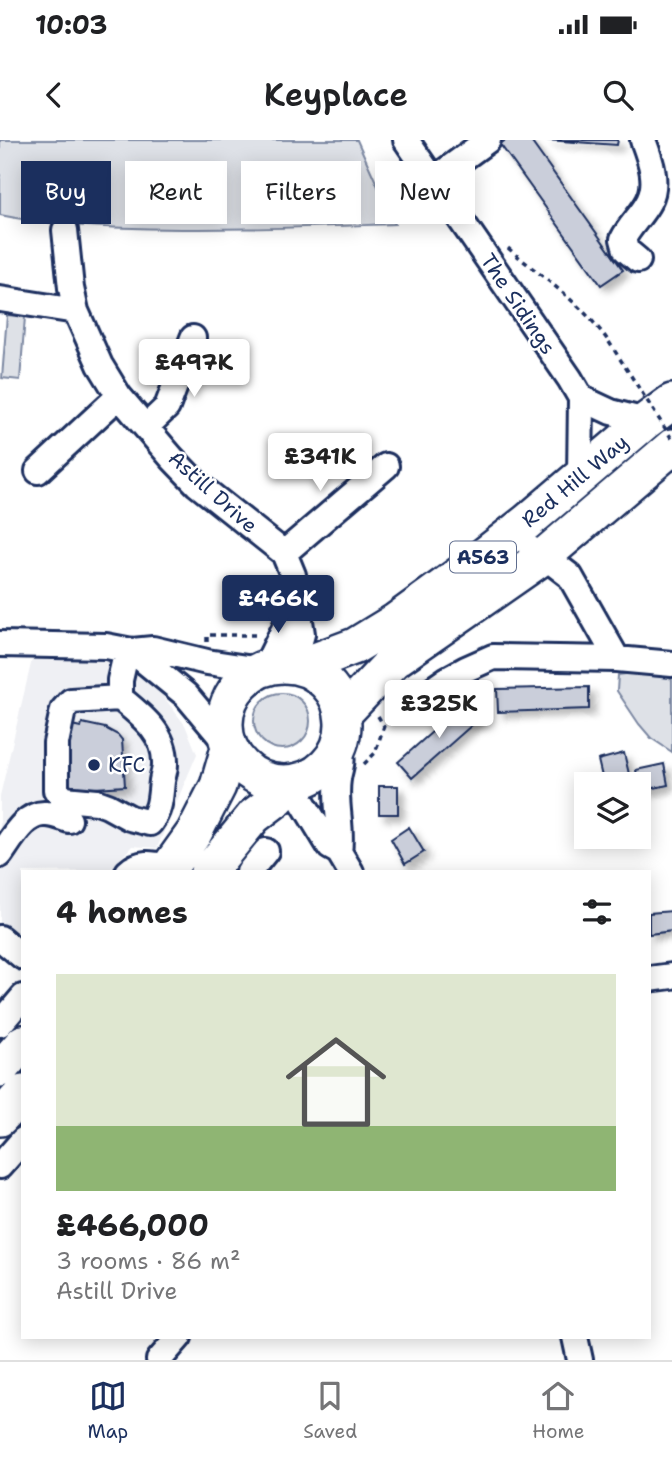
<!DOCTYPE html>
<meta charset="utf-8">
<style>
body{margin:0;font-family:"Shantell Sans",sans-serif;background:#f2f2f2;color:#202124;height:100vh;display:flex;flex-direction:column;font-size:26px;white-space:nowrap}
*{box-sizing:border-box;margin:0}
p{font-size:23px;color:#757577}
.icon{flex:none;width:38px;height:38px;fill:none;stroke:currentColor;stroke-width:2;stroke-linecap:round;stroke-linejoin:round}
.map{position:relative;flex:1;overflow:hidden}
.drawer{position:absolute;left:21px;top:730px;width:630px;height:469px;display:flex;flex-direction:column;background:#fff;border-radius:0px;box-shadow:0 4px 18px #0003}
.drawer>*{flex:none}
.top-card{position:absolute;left:21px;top:21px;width:630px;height:63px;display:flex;gap:14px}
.tools{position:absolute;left:574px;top:632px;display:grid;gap:14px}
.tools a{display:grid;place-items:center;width:77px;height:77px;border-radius:0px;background:#fff;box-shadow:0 4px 18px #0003;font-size:35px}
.price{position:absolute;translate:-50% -60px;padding:0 16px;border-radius:7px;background:#fff;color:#222;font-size:23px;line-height:46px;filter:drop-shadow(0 2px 4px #0008)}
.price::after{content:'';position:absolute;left:50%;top:42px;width:21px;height:16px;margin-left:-10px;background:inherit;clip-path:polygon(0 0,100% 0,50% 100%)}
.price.selected{background:#1b2f5e;color:#fff}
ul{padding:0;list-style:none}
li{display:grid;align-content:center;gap:14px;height:371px;padding:0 35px}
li+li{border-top:2px solid #e0e0e0}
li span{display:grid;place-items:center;height:217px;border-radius:0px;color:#555}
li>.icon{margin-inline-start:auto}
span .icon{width:126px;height:126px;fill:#fffc;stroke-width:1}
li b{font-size:30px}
h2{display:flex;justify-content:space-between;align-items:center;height:84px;padding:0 35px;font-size:30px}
.chip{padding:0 24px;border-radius:0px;background:#fff;box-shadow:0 4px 18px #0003;font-size:24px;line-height:63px}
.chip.selected{background:#1b2f5e;color:#fff}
.status{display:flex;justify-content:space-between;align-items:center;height:49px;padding:0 35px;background:#fff;direction:ltr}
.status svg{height:19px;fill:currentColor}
header{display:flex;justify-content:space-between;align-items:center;height:91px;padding:0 35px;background:#fff;font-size:32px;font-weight:600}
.dock{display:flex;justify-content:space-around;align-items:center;height:98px;border-top:2px solid #e0e0e0;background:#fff;font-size:19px;color:#757577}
.dock a{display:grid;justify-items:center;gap:4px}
.dock .selected{color:#1b2f5e}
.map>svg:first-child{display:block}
.built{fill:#eff0f4}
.green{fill:#dee1e7;stroke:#7c88a2;stroke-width:2}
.building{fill:#caceda;stroke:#1b2f5e;stroke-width:2;filter:url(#shadow)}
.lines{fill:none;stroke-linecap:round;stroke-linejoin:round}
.minor-casing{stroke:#1b2f5e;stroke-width:30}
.highway-casing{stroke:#1b2f5e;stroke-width:40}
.path{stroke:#1b2f5e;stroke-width:3.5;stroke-dasharray:5 5;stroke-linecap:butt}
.minor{stroke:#fff;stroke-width:24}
.highway{stroke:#fff;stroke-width:35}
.path-bridge{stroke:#1b2f5e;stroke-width:3.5;stroke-dasharray:5 5;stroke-linecap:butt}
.poi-dot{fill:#1b2f5e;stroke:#fff;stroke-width:2.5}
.labels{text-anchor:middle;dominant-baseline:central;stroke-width:5;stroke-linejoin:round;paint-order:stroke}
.shield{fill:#fff;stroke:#5f6d8e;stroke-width:2}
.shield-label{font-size:19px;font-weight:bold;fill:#1b2f5e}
.street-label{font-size:21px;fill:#1b2f5e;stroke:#fff}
.poi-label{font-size:21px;fill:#1b2f5e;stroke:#fff;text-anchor:start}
</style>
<div class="status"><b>10:03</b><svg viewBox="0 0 49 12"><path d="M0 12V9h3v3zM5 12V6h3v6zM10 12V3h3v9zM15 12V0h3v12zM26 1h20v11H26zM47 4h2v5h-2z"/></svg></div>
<header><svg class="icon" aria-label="back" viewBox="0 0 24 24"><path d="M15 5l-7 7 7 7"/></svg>Keyplace<svg class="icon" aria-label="search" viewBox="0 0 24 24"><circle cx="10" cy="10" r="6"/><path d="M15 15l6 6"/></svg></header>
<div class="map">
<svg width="672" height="1220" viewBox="0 0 672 1220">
<defs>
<filter id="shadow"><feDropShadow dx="6" dy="6" stdDeviation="3.5" flood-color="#0004"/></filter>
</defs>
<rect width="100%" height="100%" fill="#fff"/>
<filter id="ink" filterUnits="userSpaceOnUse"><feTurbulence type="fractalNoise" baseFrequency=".0143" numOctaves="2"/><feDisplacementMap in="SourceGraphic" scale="14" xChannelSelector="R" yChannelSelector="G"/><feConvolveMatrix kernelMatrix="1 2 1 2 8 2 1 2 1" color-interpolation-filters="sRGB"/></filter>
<g filter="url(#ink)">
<path class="built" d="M33 515 111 516 137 531 160 552 185 585 197 614 157 708 132 706 109 731 23 732V831L21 832 0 814V656Z"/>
<path class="green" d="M0 0H357L395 84C308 87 220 91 133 88 88 87 44 84 0 75Z
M7 175 25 177 20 240 2 238Z
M646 531 665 535 672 540V612L651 598 639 584 617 551 618 535Z
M254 581a28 28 0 1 1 56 0a28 28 0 1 1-56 0Z"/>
<path class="building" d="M506 0H530L623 130 601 145 500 4Z
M546 0H618L617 5Z
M589 547V569L498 572 497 549Z
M467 561 481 577 412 638 398 622Z
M82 583 105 588 118 595 122 600 125 646 96 648V655L87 654 88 648 65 649 67 584 81 587Z
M624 613 629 634 603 641 598 620Z
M664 624 668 645 640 651 636 630Z
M379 646H398V674H379Z
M409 687 424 712 405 724 391 699Z
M672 771V791L649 794V773Z"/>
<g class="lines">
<defs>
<path id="minor" d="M406 0 570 239 581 258 580 337
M433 40 488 0
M65 90 71 148 76 171 100 225 119 256 172 318 197 344 284 413 293 435 302 494 293 526
M638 120 626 110 623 99C630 85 642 75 649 61 659 42 650 19 643 0
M0 159 76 171
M581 258 611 272 646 281
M146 287 167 267 193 198
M38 331 119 256
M531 409 544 416 570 436 617 519
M284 413 386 326
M0 504 106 506 132 511 153 509 207 522 260 530
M132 511 186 555 227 604
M265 528 296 465
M120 558 71 561 63 570 56 603V650L64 659 97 662 108 666 130 678 150 683C161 668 160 658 162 641 163 635 165 630 165 624 166 594 142 576 120 558V540L127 510
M406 568 446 540 466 529 493 517 617 519 672 524
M338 607C345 623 340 624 338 639 334 664 343 688 339 712
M291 643 330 707 339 712 351 732
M0 715C11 700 25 672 46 674 54 674 62 678 69 680
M128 732C141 720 154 724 170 727
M249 732 266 711
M0 798 23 817
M649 839 672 836
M0 884 23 857
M0 1026 23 1000
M575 1197 580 1220
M159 1220 179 1197"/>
<path id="highway" d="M225 584a59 59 0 1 1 118 0a59 59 0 1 1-118 0Z
M299 527 355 506 396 481 462 433 527 382 646 281 672 262
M342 575 393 521 544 416 672 307
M166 732 194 693 218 646 229 608
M208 732 254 676 279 657 284 644
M0 929 23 903
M0 978 23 953"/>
</defs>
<use href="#minor" class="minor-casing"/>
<use href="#highway" class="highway-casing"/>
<path class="path" d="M508 108C543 138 582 163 609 202
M207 502V495H258
M378 576 384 586
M364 624 375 613 384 586 391 581"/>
<use href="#minor" class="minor"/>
<use href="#highway" class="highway"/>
<path class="path-bridge" d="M609 202 672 299"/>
</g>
</g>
<circle class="poi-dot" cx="94" cy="625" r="7"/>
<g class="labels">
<rect class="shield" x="450" y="401.5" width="66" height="31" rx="5"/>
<g class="shield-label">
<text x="483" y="417">A563</text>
</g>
<g class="street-label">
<text transform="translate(518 164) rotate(56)">The Sidings</text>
<text transform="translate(575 341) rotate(-40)">Red Hill Way</text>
<text transform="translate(213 352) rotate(42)">Astill Drive</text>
</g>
<g class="poi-label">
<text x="108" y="625">KFC</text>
</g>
</g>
</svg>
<div class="tools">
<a><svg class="icon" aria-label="layers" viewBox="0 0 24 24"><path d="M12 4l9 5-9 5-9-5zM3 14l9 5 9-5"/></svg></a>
</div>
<b class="price" style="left:194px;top:259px">£497K</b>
<b class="price" style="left:320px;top:353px">£341K</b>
<b class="price selected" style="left:278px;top:495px">£466K</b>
<b class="price" style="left:439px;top:600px">£325K</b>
<div class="top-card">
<a class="chip selected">Buy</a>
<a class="chip">Rent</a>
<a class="chip">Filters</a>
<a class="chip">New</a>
</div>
<section class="drawer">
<h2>4 homes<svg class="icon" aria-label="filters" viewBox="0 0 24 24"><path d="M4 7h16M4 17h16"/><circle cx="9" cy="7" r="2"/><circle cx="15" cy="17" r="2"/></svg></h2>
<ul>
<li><span style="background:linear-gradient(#dfe7d0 70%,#8fb573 0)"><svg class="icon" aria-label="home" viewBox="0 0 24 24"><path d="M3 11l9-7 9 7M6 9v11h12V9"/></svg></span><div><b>£466,000</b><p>3 rooms · 86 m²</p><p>Astill Drive</p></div></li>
</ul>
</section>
</div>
<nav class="dock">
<a class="selected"><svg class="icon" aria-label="map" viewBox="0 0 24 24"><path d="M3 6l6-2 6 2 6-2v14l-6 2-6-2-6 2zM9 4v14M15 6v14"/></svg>Map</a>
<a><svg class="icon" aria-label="saved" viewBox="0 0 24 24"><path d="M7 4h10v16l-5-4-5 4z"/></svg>Saved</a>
<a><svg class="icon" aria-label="home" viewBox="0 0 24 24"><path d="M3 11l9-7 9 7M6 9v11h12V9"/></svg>Home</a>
</nav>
